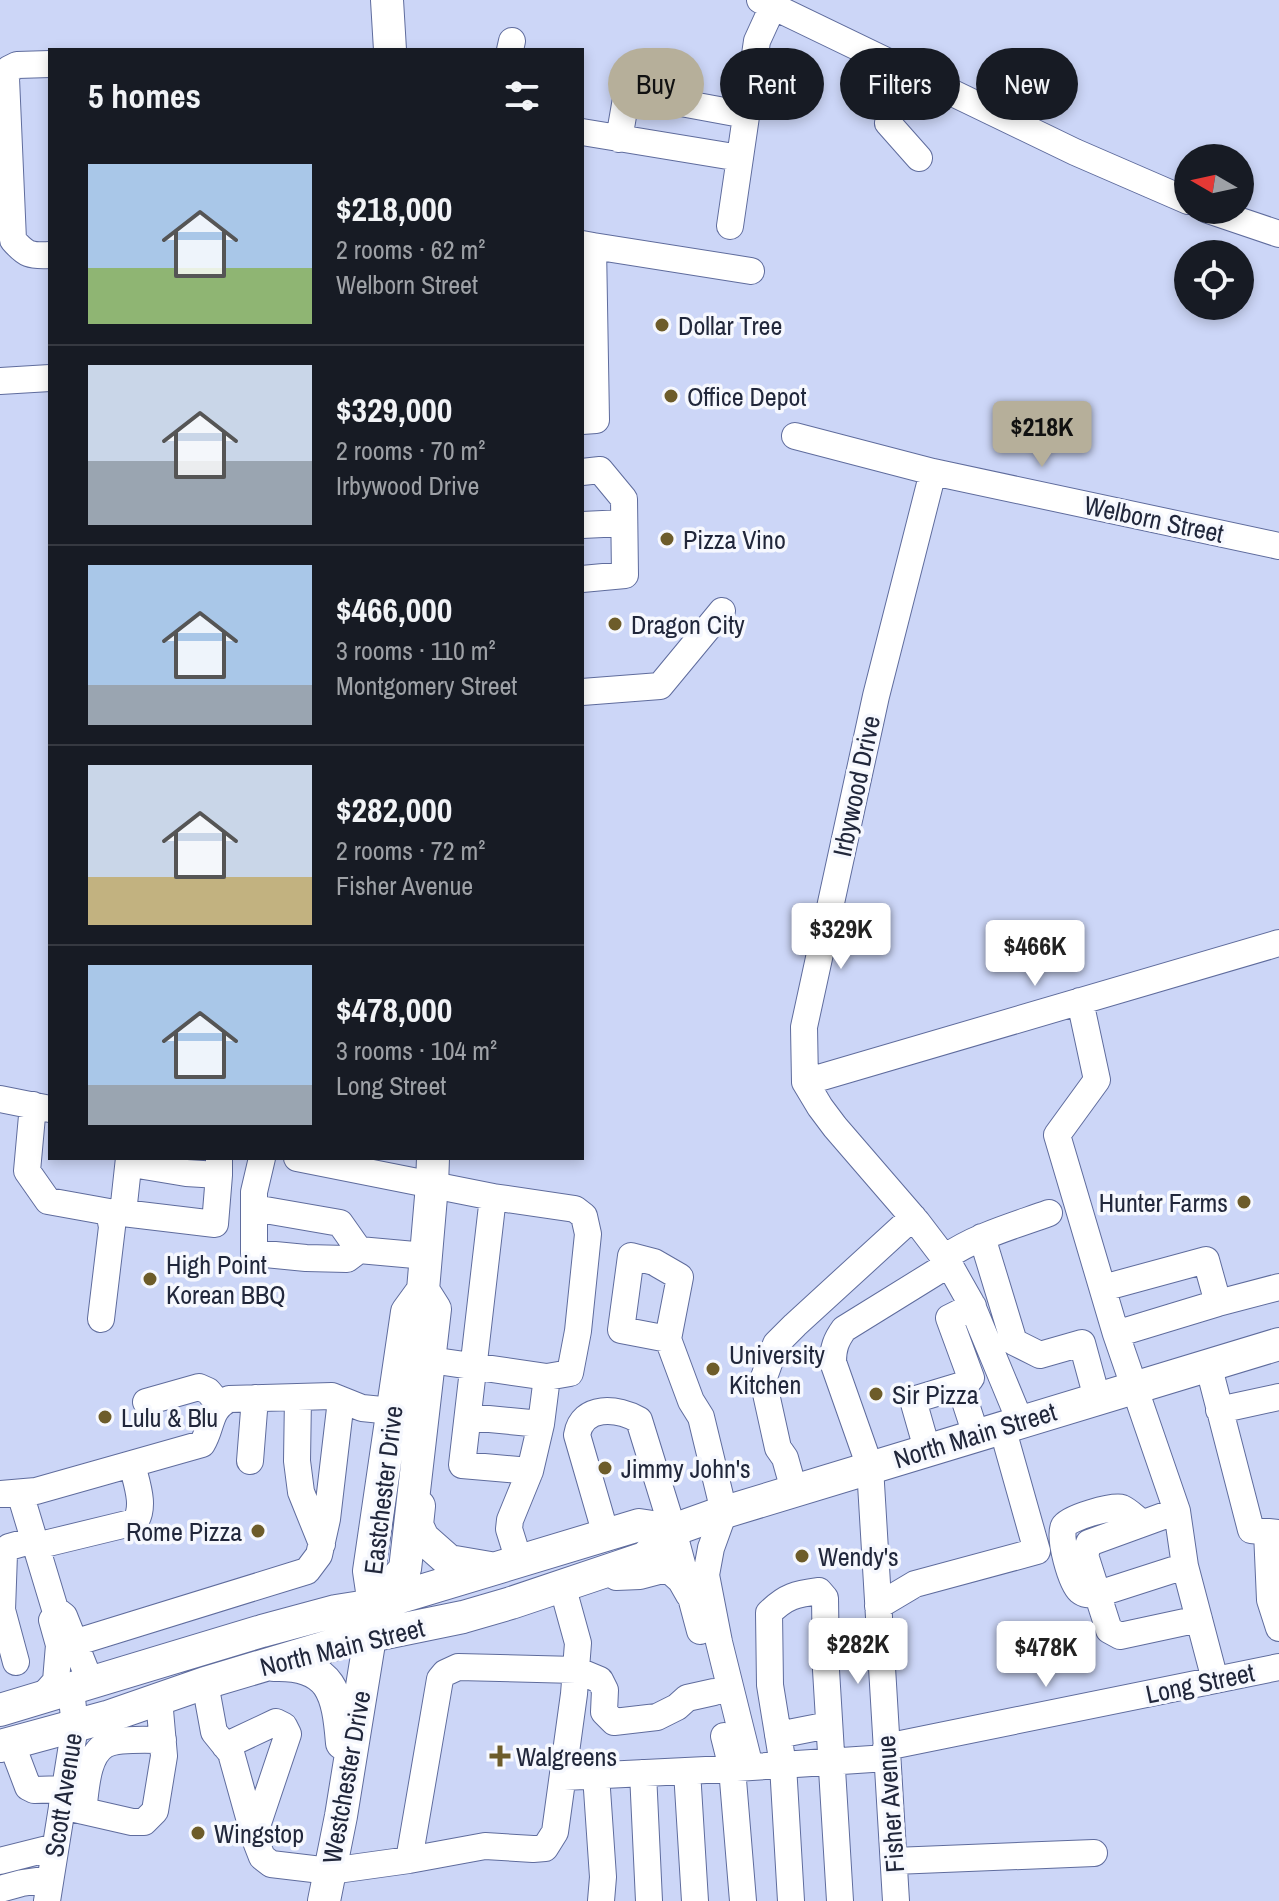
<!DOCTYPE html>
<meta charset="utf-8">
<style>
body{margin:0;font-family:"Archivo Narrow",sans-serif;background:#242831;color:#f1f3f6;height:100vh;display:flex;flex-direction:column;font-size:30px;white-space:nowrap}
*{box-sizing:border-box;margin:0}
p{font-size:26px;color:#9ea1a6}
.icon{flex:none;width:44px;height:44px;fill:none;stroke:currentColor;stroke-width:2;stroke-linecap:round;stroke-linejoin:round}
.map{position:relative;flex:1;overflow:hidden}
.details{position:absolute;left:48px;top:48px;width:536px;height:1112px;display:flex;flex-direction:column;background:#171b24;border-radius:0px;box-shadow:0 4px 12px #0003}
.details>*{flex:none}
.hud{position:absolute;left:608px;top:48px;width:550px;height:72px;display:flex;gap:16px}
.needle{width:52px;rotate:279deg}
.buttons{position:absolute;left:1174px;top:144px;display:grid;gap:16px}
.buttons a{display:grid;place-items:center;width:80px;height:80px;border-radius:50%;background:#171b24;box-shadow:0 4px 12px #0003;font-size:40px}
.price{position:absolute;translate:-50% -68px;padding:0 18px;border-radius:8px;background:#fff;color:#222;font-size:26px;line-height:52px;filter:drop-shadow(0 2px 4px #0008)}
.price::after{content:'';position:absolute;left:50%;top:48px;width:24px;height:18px;margin-left:-12px;background:inherit;clip-path:polygon(0 0,100% 0,50% 100%)}
.price.on{background:#b6af9a;color:#111}
ul{padding:0;list-style:none}
li{display:flex;align-items:center;gap:24px;height:200px;padding:0 40px}
li+li{border-top:2px solid #363941}
li span{display:grid;place-items:center;flex:none;width:224px;height:160px;border-radius:0px;color:#555}
li>.icon{margin-inline-start:auto}
span .icon{width:96px;height:96px;fill:#fffc;stroke-width:1}
li b{font-size:34px}
h2{display:flex;justify-content:space-between;align-items:center;height:96px;padding:0 40px;font-size:34px}
.pill{padding:0 28px;border-radius:36px;background:#171b24;box-shadow:0 4px 12px #0003;font-size:28px;line-height:72px}
.pill.on{background:#b6af9a;color:#111}
.map>svg:first-child{display:block}
.lines{fill:none;stroke-linecap:round;stroke-linejoin:round}
.minor-casing{stroke:#5f6c9d;stroke-width:28}
.major-casing{stroke:#5f6c9d;stroke-width:34}
.minor{stroke:#fff;stroke-width:26}
.major{stroke:#fff;stroke-width:32}
.poi-dot{fill:#6d5c2a;stroke:#f6f8fe;stroke-width:3}
.labels{text-anchor:middle;dominant-baseline:central;stroke-width:7;stroke-linejoin:round;paint-order:stroke}
.poi-label{font-size:26px;fill:#21273b;stroke:#f6f8fe;text-anchor:start}
.street-label{font-size:26px;fill:#21273b;stroke:#f6f8fe}
</style>
<div class="map">
<svg width="1279" height="1901" viewBox="0 0 1279 1901">
<rect width="100%" height="100%" fill="#ccd6f7"/>
<g class="lines">
<defs>
<path id="minor" d="M760 0 1075 152 1188 201
M510 50 512 41
M50 64 17 65 9 69 6 78 13 240C26 255 30 256 50 255
M904 70 888 123 919 158
M582 132 740 158
M619 139 627 93 746 115
M1208 210 1279 234
M730 226 757 41 773 6
M582 244 593 246 596 420 582 421
M593 246 751 271
M0 381 50 378
M795 436 933 472 1279 546
M582 472 600 470 624 499 625 575 582 579
M933 472 876 696 804 1027 805 1082 820 1107 835 1127 917 1222 949 1264 971 1303 1020 1421
M582 525 624 523
M582 692 660 686 722 611
M1080 1001 1097 1080 1057 1135 1116 1334 1177 1511 1185 1566 1215 1680
M805 1082 1279 943
M0 1099 50 1109
M33 1105 27 1171 48 1201 109 1212 112 1227 101 1319
M129 1158 123 1213 215 1224 219 1175
M134 1158 138 1165 186 1173 219 1175V1158
M262 1158 254 1192V1253L306 1258 347 1259 359 1250 426 1256
M297 1158 493 1197 462 1465 530 1471
M493 1197 575 1209 584 1216 588 1234 578 1331 570 1373 547 1377
M254 1208 340 1223 359 1250
M982 1237 1014 1342 1040 1355 1082 1343 1097 1398
M944 1258C976 1236 1013 1226 1049 1213
M1103 1288 1206 1260 1218 1303 1116 1334
M1218 1303 1279 1287
M668 1339 680 1277 654 1262 631 1256 621 1330 668 1339 691 1401 701 1417 724 1512 711 1548 706 1575 719 1642 750 1767
M430 1360 547 1377 541 1424 530 1471 510 1520 509 1529 519 1561
M1208 1364 1251 1530 1279 1533
M960 1386 976 1435
M298 1397 297 1461 301 1492 322 1544
M146 1402 199 1387 208 1391 219 1404
M1219 1410 1279 1397
M468 1417 541 1424
M927 1449 913 1400 966 1384 971 1378 949 1318 973 1306
M250 1461 255 1398
M794 1490 785 1458 778 1448 763 1380 776 1344 795 1325 913 1217
M20 1493 55 1609 64 1616 91 1684
M0 1494 36 1491 202 1444C213 1426 208 1410 229 1399L332 1396 362 1408 392 1411
M1177 1511 1089 1543 1085 1555 1109 1630 1120 1636 1199 1619
M1142 1523C1136 1519 1129 1511 1122 1508 1113 1505 1068 1518 1064 1526 1058 1537 1071 1583 1080 1591 1086 1596 1092 1594 1098 1594L1185 1566
M1267 1532 1270 1600 1279 1628
M606 1535 577 1435C582 1404 618 1408 639 1420L673 1530 700 1631
M36 1546 135 1522C146 1506 136 1482 132 1464
M616 1577 640 1576 659 1571H670L681 1581 689 1595
M878 1606 915 1584 1037 1551 1002 1427
M74 1643 307 1571 319 1555 327 1519 341 1400
M16 1662 2 1610 4 1554 9 1547 34 1540
M205 1683 214 1732 231 1753 255 1839 262 1857 271 1864 330 1871 409 1860 485 1846 533 1849 545 1848 555 1832 574 1694 578 1643 562 1585
M41 1698 56 1681 59 1645 52 1620
M778 1735 829 1725
M724 1736 732 1768 743 1901
M11 1742 28 1787 34 1790 65 1789
M225 1746 276 1722 284 1726 288 1734 254 1835
M886 1747 1279 1667
M687 1771 695 1901
M643 1773 649 1901
M596 1775 603 1877 601 1901
M564 1777 706 1770 887 1758
M62 1806 132 1822H144L155 1811 164 1756 159 1699
M83 1811C86 1792 86 1756 105 1745 117 1738 149 1740 163 1740
M409 1860 440 1679 445 1673 458 1667 576 1670 600 1680 605 1690 604 1712 614 1722 657 1717 677 1707 687 1698 714 1692
M0 1861 55 1847
M894 1861 1094 1853
M0 1889 22 1883 50 1879
M47 1901 75 1726 71 1690
M791 1901 783 1765 770 1685 769 1613C786 1596 796 1594 819 1591L825 1598 826 1670 840 1901
M896 1901 870 1467 833 1362C833 1348 836 1340 844 1329L949 1264"/>
<path id="major" d="M387 0 390 50
M419 1506 417 1525 423 1538 449 1561 490 1568
M374 1605 405 1569 435 1309 423 1290
M274 1665C332 1663 338 1694 342 1743
M0 1710 262 1631 336 1611 374 1605 639 1525 673 1530
M0 1746 107 1717 205 1683 346 1641 463 1617 511 1603 645 1558 673 1530 715 1515 1279 1344
M324 1901 341 1816 370 1637 374 1605 369 1571 407 1312 423 1290 432 1185 433 1158"/>
</defs>
<use href="#minor" class="minor-casing"/>
<use href="#major" class="major-casing"/>
<use href="#minor" class="minor"/>
<use href="#major" class="major"/>
</g>
<g class="poi-dot">
<circle cx="662" cy="325" r="8"/>
<circle cx="671" cy="396" r="8"/>
<circle cx="667" cy="539" r="8"/>
<circle cx="615" cy="624" r="8"/>
<circle cx="1244" cy="1202" r="8"/>
<circle cx="150" cy="1279" r="8"/>
<circle cx="713" cy="1369" r="8"/>
<circle cx="876" cy="1394" r="8"/>
<circle cx="105" cy="1417" r="8"/>
<circle cx="605" cy="1468" r="8"/>
<circle cx="258" cy="1531" r="8"/>
<circle cx="802" cy="1556" r="8"/>
<path d="M496 1744h8v8h8v8h-8v8h-8v-8h-8v-8h8z"/>
<circle cx="198" cy="1833" r="8"/>
</g>
<g class="labels">
<g class="poi-label">
<text x="678" y="325">Dollar Tree</text>
<text x="687" y="396">Office Depot</text>
<text x="683" y="539">Pizza Vino</text>
<text x="631" y="624">Dragon City</text>
<text x="1228" y="1202" text-anchor="end">Hunter Farms</text>
<text x="166" y="1264">High Point<tspan x="166" dy="30">Korean BBQ</tspan></text>
<text x="729" y="1354">University<tspan x="729" dy="30">Kitchen</tspan></text>
<text x="892" y="1394">Sir Pizza</text>
<text x="121" y="1417">Lulu &amp; Blu</text>
<text x="621" y="1468">Jimmy John's</text>
<text x="242" y="1531" text-anchor="end">Rome Pizza</text>
<text x="818" y="1556">Wendy's</text>
<text x="516" y="1756">Walgreens</text>
<text x="214" y="1833">Wingstop</text>
</g>
<g class="street-label">
<text transform="translate(1154 519) rotate(12)">Welborn Street</text>
<text transform="translate(856 786) rotate(-78)">Irbywood Drive</text>
<text transform="translate(975 1435) rotate(-17)">North Main Street</text>
<text transform="translate(383 1490) rotate(-83)">Eastchester Drive</text>
<text transform="translate(342 1647) rotate(-14)">North Main Street</text>
<text transform="translate(1200 1683) rotate(-12)">Long Street</text>
<text transform="translate(346 1777) rotate(-80)">Westchester Drive</text>
<text transform="translate(63 1795) rotate(-81)">Scott Avenue</text>
<text transform="translate(890 1804) rotate(-94)">Fisher Avenue</text>
</g>
</g>
</svg>
<div class="buttons">
<a><svg class="needle" viewBox="-14 -14 28 28"><path d="M0-13l5 13h-10z" fill="#e53935"/><path d="M0 13l5-13h-10z" fill="#9ea1a6"/></svg></a>
<a><svg class="icon" aria-label="locate" viewBox="0 0 24 24"><circle cx="12" cy="12" r="6"/><path d="M12 2v4M12 18v4M2 12h4M18 12h4"/></svg></a>
</div>
<b class="price on" style="left:1042px;top:469px">$218K</b>
<b class="price" style="left:841px;top:971px">$329K</b>
<b class="price" style="left:1035px;top:988px">$466K</b>
<b class="price" style="left:858px;top:1686px">$282K</b>
<b class="price" style="left:1046px;top:1689px">$478K</b>
<div class="hud">
<a class="pill on">Buy</a>
<a class="pill">Rent</a>
<a class="pill">Filters</a>
<a class="pill">New</a>
</div>
<section class="details">
<h2>5 homes<svg class="icon" aria-label="filters" viewBox="0 0 24 24"><path d="M4 7h16M4 17h16"/><circle cx="9" cy="7" r="2"/><circle cx="15" cy="17" r="2"/></svg></h2>
<ul>
<li><span style="background:linear-gradient(#a9c7e8 65%,#8fb573 0)"><svg class="icon" aria-label="home" viewBox="0 0 24 24"><path d="M3 11l9-7 9 7M6 9v11h12V9"/></svg></span><div><b>$218,000</b><p>2 rooms · 62 m²</p><p>Welborn Street</p></div></li>
<li><span style="background:linear-gradient(#c9d6e8 60%,#9aa5b1 0)"><svg class="icon" aria-label="home" viewBox="0 0 24 24"><path d="M3 11l9-7 9 7M6 9v11h12V9"/></svg></span><div><b>$329,000</b><p>2 rooms · 70 m²</p><p>Irbywood Drive</p></div></li>
<li><span style="background:linear-gradient(#a9c7e8 75%,#9aa5b1 0)"><svg class="icon" aria-label="home" viewBox="0 0 24 24"><path d="M3 11l9-7 9 7M6 9v11h12V9"/></svg></span><div><b>$466,000</b><p>3 rooms · 110 m²</p><p>Montgomery Street</p></div></li>
<li><span style="background:linear-gradient(#c9d6e8 70%,#c2b280 0)"><svg class="icon" aria-label="home" viewBox="0 0 24 24"><path d="M3 11l9-7 9 7M6 9v11h12V9"/></svg></span><div><b>$282,000</b><p>2 rooms · 72 m²</p><p>Fisher Avenue</p></div></li>
<li><span style="background:linear-gradient(#a9c7e8 75%,#9aa5b1 0)"><svg class="icon" aria-label="home" viewBox="0 0 24 24"><path d="M3 11l9-7 9 7M6 9v11h12V9"/></svg></span><div><b>$478,000</b><p>3 rooms · 104 m²</p><p>Long Street</p></div></li>
</ul>
</section>
</div>
